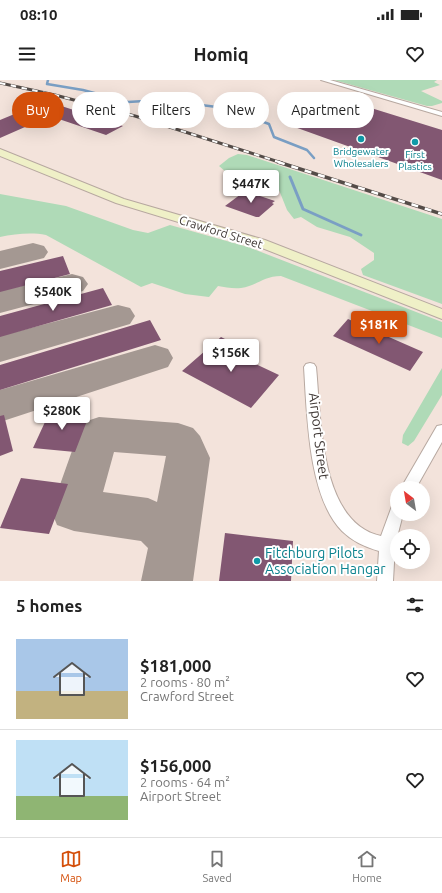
<!DOCTYPE html>
<meta charset="utf-8">
<style>
body{margin:0;font-family:Ubuntu,sans-serif;background:#f6f6f6;color:#222;height:100vh;display:flex;flex-direction:column;font-size:15px;white-space:nowrap}
*{box-sizing:border-box;margin:0}
p{font-size:13px;color:#767676}
.icon{flex:none;width:22px;height:22px;fill:none;stroke:currentColor;stroke-width:2;stroke-linecap:round;stroke-linejoin:round}
.map{position:relative;height:501px;overflow:hidden}
.side{display:flex;flex-direction:column;background:#fff;flex:1}
.side>*{flex:none}
.guide{position:absolute;left:12px;top:12px;width:418px;height:36px;display:flex;gap:8px}
.needle{width:26px;rotate:329deg}
.buttons{position:absolute;left:390px;top:401px;display:grid;gap:8px}
.buttons a{display:grid;place-items:center;width:40px;height:40px;border-radius:50%;background:#fff;box-shadow:0 4px 16px #0002;font-size:20px}
.price{position:absolute;translate:-50% -34px;padding:0 9px;border-radius:4px;background:#fff;color:#222;font-size:13px;line-height:26px;filter:drop-shadow(0 1px 2px #0008)}
.price::after{content:'';position:absolute;left:50%;top:24px;width:12px;height:9px;margin-left:-6px;background:inherit;clip-path:polygon(0 0,100% 0,50% 100%)}
.price.selected{background:#d44f0a;color:#fff}
ul{padding:0;list-style:none}
li{display:flex;align-items:center;gap:12px;height:100px;padding:0 16px}
li+li{border-top:1px solid #e0e0e0}
li span{display:grid;place-items:center;flex:none;width:112px;height:80px;border-radius:0px;color:#555}
li>.icon{margin-inline-start:auto}
span .icon{width:48px;height:48px;fill:#fffc;stroke-width:1}
li b{font-size:17px}
h2{display:flex;justify-content:space-between;align-items:center;height:48px;padding:0 16px;font-size:17px}
.chip{padding:0 14px;border-radius:18px;background:#fff;box-shadow:0 4px 16px #0002;font-size:14px;line-height:36px}
.chip.selected{background:#d44f0a;color:#fff}
.status{display:flex;justify-content:space-between;align-items:center;height:28px;padding:0 20px;background:#fff;direction:ltr}
.status svg{height:11px;fill:currentColor}
header{display:flex;justify-content:space-between;align-items:center;height:52px;padding:0 16px;background:#fff;font-size:18px;font-weight:700}
.dock{display:flex;justify-content:space-around;align-items:center;height:56px;border-top:1px solid #e0e0e0;background:#fff;font-size:11px;color:#767676}
.dock a{display:grid;justify-items:center;gap:2px}
.dock .selected{color:#d44f0a}
.map>svg:first-child{display:block}
.green{fill:#afdab7}
.lines{fill:none;stroke-linecap:round;stroke-linejoin:round}
.stream-far1{stroke:#7a9fc4;stroke-width:2.5}
.stream{stroke:#7a9fc4;stroke-width:3}
.taxiway{fill:#a49892;fill-rule:evenodd}
.building{fill:#825772}
.minor-casing{stroke:#b7a8a0;stroke-width:2}
.secondary-casing{stroke:#b7a8a0;stroke-width:2}
.minor{fill:#fff;fill-rule:evenodd}
.secondary{fill:#eff0c7;fill-rule:evenodd}
.rail-far1-casing{stroke:#544c48;stroke-width:3}
.rail-casing{stroke:#544c48;stroke-width:3.5}
.rail-far1{stroke:#fff;stroke-width:2;stroke-dasharray:5.5;stroke-linecap:butt}
.rail{stroke:#fff;stroke-width:2.5;stroke-dasharray:7;stroke-linecap:butt}
.culture-dot{fill:#0f9aa8;stroke:#fff;stroke-width:1.5}
.labels{text-anchor:middle;dominant-baseline:central;stroke-width:4;stroke-linejoin:round;paint-order:stroke}
.far-culture-label{font-size:10px;fill:#0d838f;stroke:#fff}
.street-label{font-size:12px;fill:#403936;stroke:#fff}
.near-street-label{font-size:14px;fill:#403936;stroke:#fff}
.near-culture-label{font-size:14px;fill:#0d838f;stroke:#fff;text-anchor:start}
</style>
<div class="status"><b>08:10</b><svg viewBox="0 0 49 12"><path d="M0 12V9h3v3zM5 12V6h3v6zM10 12V3h3v9zM15 12V0h3v12zM26 1h20v11H26zM47 4h2v5h-2z"/></svg></div>
<header><svg class="icon" aria-label="menu" viewBox="0 0 24 24"><path d="M4 6h16M4 12h16M4 18h16"/></svg>Homiq<svg class="icon" aria-label="heart" viewBox="0 0 24 24"><path d="M12 20l-8-8c-3-5 5-10 8-4 3-6 11-1 8 4z"/></svg></header>
<div class="map">
<svg width="442" height="501" viewBox="0 0 442 501">
<rect width="100%" height="100%" fill="#f3e3db"/>
<path class="green" d="M334 0H437L434 2 440 5 421 11 442 21V23L432 26H427Z
M238 74 247 75 442 139V224L363 195 361 189 374 180V173L350 157 317 147 301 137 294 139 287 130 273 95 269 92H226L219 86 229 78Z
M0 114 66 126 133 150 148 153 170 145 248 167 442 242V258L281 196C263 196 257 206 241 208 233 209 225 207 218 206L209 217 185 214 152 203 141 207 46 155C31 152 15 154 0 157Z
M442 288V315L414 361 408 366 402 363 403 355Z"/>
<g class="lines">
<path class="stream-far1" d="M48 0 47 4 83 10 128 22 161 20 225 28 269 44 274 57 307 70 314 78"/>
<path class="stream" d="M290 97 303 129 361 155"/>
<path class="taxiway" d="M33 163 44 166 48 172 44 178 0 189V171Z
M72 194 83 197 88 204 83 211 0 233V211Z
M118 225 130 228 135 236 130 244 0 282V256Z
M155 265 168 269 173 278 168 287 0 342V310Z
M99 337 178 343 193 348 200 356 210 378 193 501H141L148 468 141 461 74 451 57 445 51 430 78 354 84 342ZM114 372 166 376 157 422 148 418 103 412Z"/>
</g>
<path class="building" d="M342 19 442 50V100L289 45Z
M46 21 123 46 106 55 50 36 0 58V40Z
M245 111 275 121 272 123 274 124 259 137H256L225 126Z
M63 176 70 194 0 212V191Z
M103 208 112 225 0 257V236Z
M348 239 423 272 410 291 333 256Z
M150 240 161 260 0 310V285Z
M221 257 241 267 234 274 279 295 251 328 182 291Z
M51 329 90 333 75 372 33 368Z
M4 335 13 371 0 376V336Z
M21 398 68 404 49 454 0 448Z
M225 453 293 461 291 501H219Z"/>
<g class="lines">
<defs>
<path id="minor" d="M321 0H330L442 32V36Z
M310 283 314 284 316 287C321 337 319 443 381 456L392 426 397 424V434H403L395 465 393 501H377L379 471C365 467 352 461 342 451 308 417 307 333 304 287L306 284Z
M442 345V362L416 408H401L437 346Z"/>
<path id="secondary" d="M0 69 124 119 265 160 442 229V239L257 166 116 123 0 76Z"/>
</defs>
<use href="#minor" class="minor-casing"/>
<use href="#secondary" class="secondary-casing"/>
<use href="#minor" class="minor"/>
<use href="#secondary" class="secondary"/>
<defs>
<path id="rail-far1" d="M0 3 55 15 135 36 282 83"/>
<path id="rail" d="M278 82 442 134"/>
</defs>
<use href="#rail-far1" class="rail-far1-casing"/>
<use href="#rail" class="rail-casing"/>
<use href="#rail-far1" class="rail-far1"/>
<use href="#rail" class="rail"/>
</g>
<g class="culture-dot">
<circle cx="361" cy="59" r="4"/>
<circle cx="415" cy="62" r="4"/>
<circle cx="257" cy="481" r="4"/>
</g>
<g class="labels">
<g class="far-culture-label">
<text x="361" y="71">Bridgewater<tspan x="361" dy="12">Wholesalers</tspan></text>
<text x="415" y="74">First<tspan x="415" dy="12">Plastics</tspan></text>
</g>
<g class="street-label">
<text transform="translate(221 152) rotate(17)">Crawford Street</text>
</g>
<g class="near-street-label">
<text transform="translate(319 356) rotate(83)">Airport Street</text>
</g>
<g class="near-culture-label">
<text x="265" y="473">Fitchburg Pilots<tspan x="265" dy="16">Association Hangar</tspan></text>
</g>
</g>
</svg>
<div class="buttons">
<a><svg class="needle" viewBox="-14 -14 28 28"><path d="M0-13l5 13h-10z" fill="#e53935"/><path d="M0 13l5-13h-10z" fill="#767676"/></svg></a>
<a><svg class="icon" aria-label="locate" viewBox="0 0 24 24"><circle cx="12" cy="12" r="6"/><path d="M12 2v4M12 18v4M2 12h4M18 12h4"/></svg></a>
</div>
<b class="price" style="left:251px;top:124px">$447K</b>
<b class="price" style="left:53px;top:232px">$540K</b>
<b class="price selected" style="left:379px;top:265px">$181K</b>
<b class="price" style="left:231px;top:293px">$156K</b>
<b class="price" style="left:62px;top:351px">$280K</b>
<div class="guide">
<a class="chip selected">Buy</a>
<a class="chip">Rent</a>
<a class="chip">Filters</a>
<a class="chip">New</a>
<a class="chip">Apartment</a>
</div>
</div>
<section class="side">
<h2>5 homes<svg class="icon" aria-label="filters" viewBox="0 0 24 24"><path d="M4 7h16M4 17h16"/><circle cx="9" cy="7" r="2"/><circle cx="15" cy="17" r="2"/></svg></h2>
<ul>
<li><span style="background:linear-gradient(#a9c7e8 65%,#c2b280 0)"><svg class="icon" aria-label="home" viewBox="0 0 24 24"><path d="M3 11l9-7 9 7M6 9v11h12V9"/></svg></span><div><b>$181,000</b><p>2 rooms · 80 m²</p><p>Crawford Street</p></div><svg class="icon" aria-label="heart" viewBox="0 0 24 24"><path d="M12 20l-8-8c-3-5 5-10 8-4 3-6 11-1 8 4z"/></svg></li>
<li><span style="background:linear-gradient(#bfe0f5 70%,#8fb573 0)"><svg class="icon" aria-label="home" viewBox="0 0 24 24"><path d="M3 11l9-7 9 7M6 9v11h12V9"/></svg></span><div><b>$156,000</b><p>2 rooms · 64 m²</p><p>Airport Street</p></div><svg class="icon" aria-label="heart" viewBox="0 0 24 24"><path d="M12 20l-8-8c-3-5 5-10 8-4 3-6 11-1 8 4z"/></svg></li>
</ul>
</section>
<nav class="dock">
<a class="selected"><svg class="icon" aria-label="map" viewBox="0 0 24 24"><path d="M3 6l6-2 6 2 6-2v14l-6 2-6-2-6 2zM9 4v14M15 6v14"/></svg>Map</a>
<a><svg class="icon" aria-label="saved" viewBox="0 0 24 24"><path d="M7 4h10v16l-5-4-5 4z"/></svg>Saved</a>
<a><svg class="icon" aria-label="home" viewBox="0 0 24 24"><path d="M3 11l9-7 9 7M6 9v11h12V9"/></svg>Home</a>
</nav>
